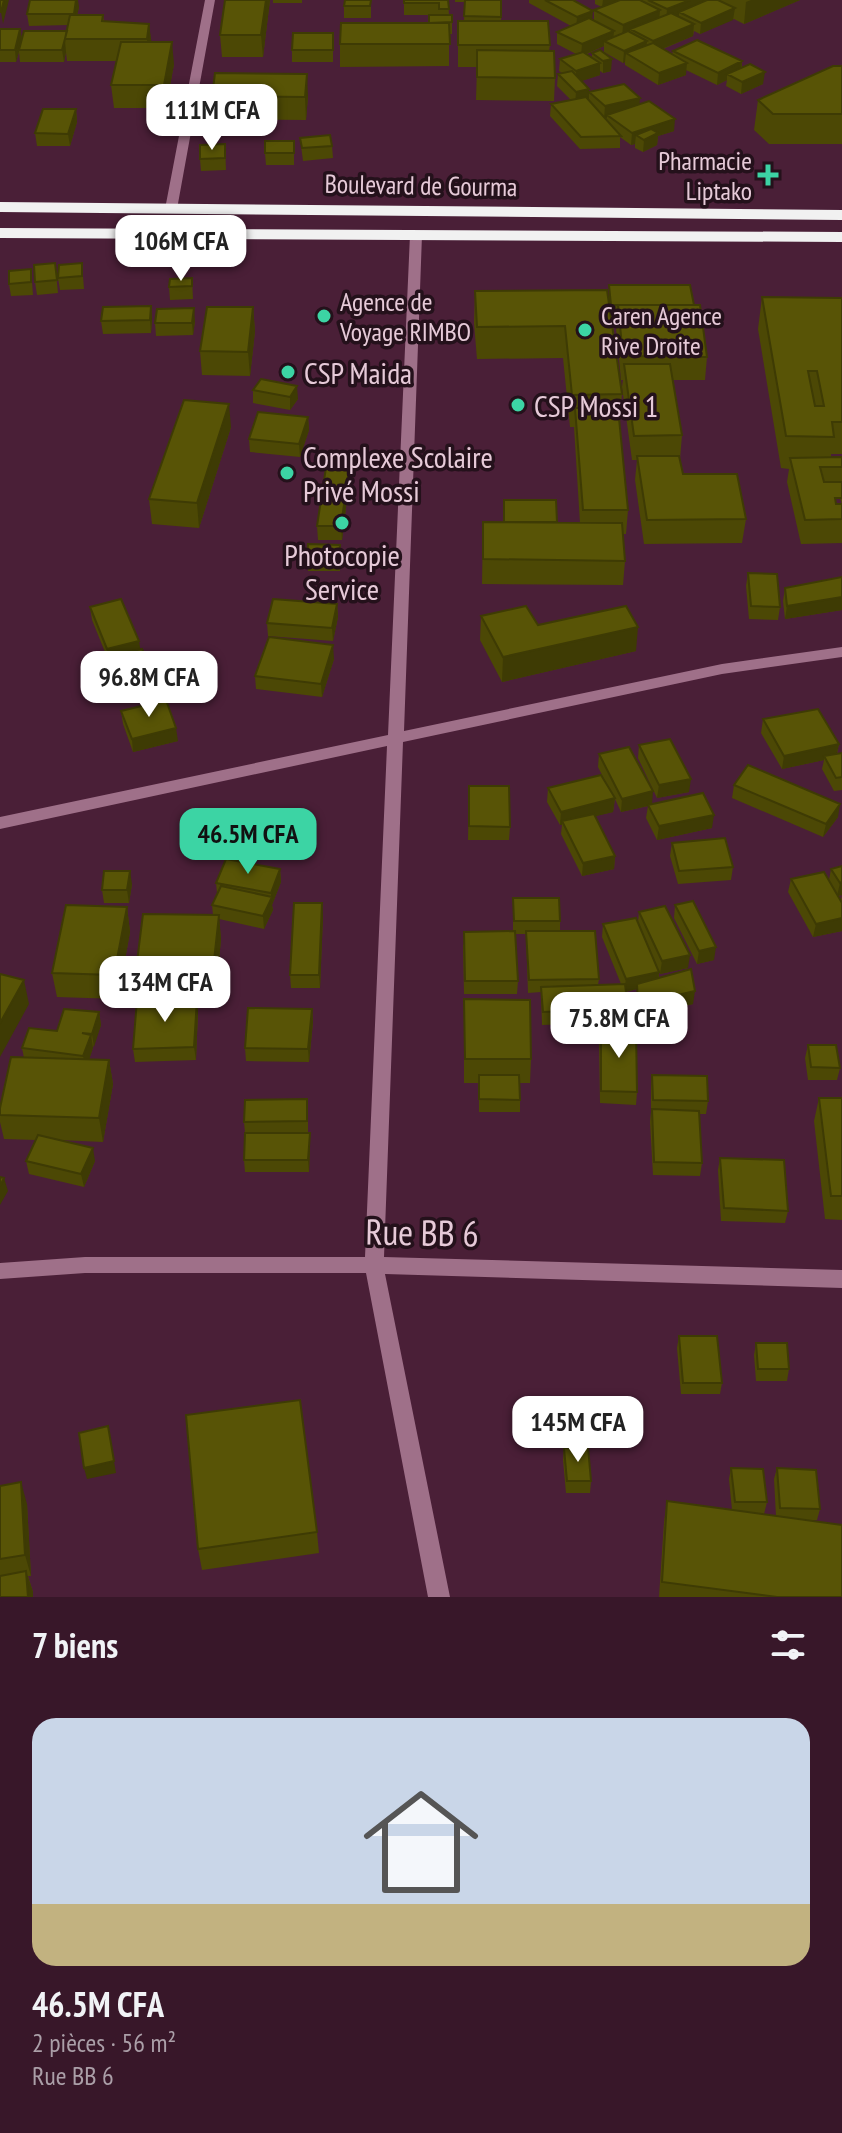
<!DOCTYPE html>
<html lang="fr">
<meta charset="utf-8">
<style>
body{margin:0;font-family:"PT Sans Narrow",sans-serif;background:#432435;color:#f1f3f6;height:100vh;display:flex;flex-direction:column;font-size:30px;white-space:nowrap}
*{box-sizing:border-box;margin:0}
p{font-size:26px;color:#ab9fa8}
.icon{flex:none;width:44px;height:44px;fill:none;stroke:currentColor;stroke-width:2;stroke-linecap:round;stroke-linejoin:round}
.map{position:relative;height:1597px;overflow:hidden}
.drawer{display:flex;flex-direction:column;background:#381729;flex:1}
.drawer>*{flex:none}
.price{position:absolute;translate:-50% -68px;padding:0 18px;border-radius:16px;background:#fff;color:#222;font-size:26px;line-height:52px;filter:drop-shadow(0 2px 4px #0008)}
.price::after{content:'';position:absolute;left:50%;top:48px;width:24px;height:18px;margin-left:-12px;background:inherit;clip-path:polygon(0 0,100% 0,50% 100%)}
.price.current{background:#3cd4a4;color:#111}
ul{padding:0;list-style:none}
li{display:grid;align-content:center;gap:16px;height:424px;padding:0 32px}
li+li{border-top:2px solid #523646}
li span{display:grid;place-items:center;height:248px;border-radius:24px;color:#555}
li>.icon{margin-inline-start:auto}
span .icon{width:144px;height:144px;fill:#fffc;stroke-width:1}
li b{font-size:34px}
h2{display:flex;justify-content:space-between;align-items:center;height:96px;padding:0 32px;font-size:34px}
.map>svg:first-child{display:block}
.lines{fill:none;stroke-linecap:round;stroke-linejoin:round}
.street{fill:#9f7089;fill-rule:evenodd}
.highway{fill:#f1f1f1;fill-rule:evenodd}
.wall{fill:#4c4805;fill-rule:evenodd}
.shaded-wall{fill:#3e3b04}
.building{fill:#585406;stroke:#3e3b04;stroke-width:2;fill-rule:evenodd}
.poi-dot{fill:#3cd4a4;stroke:#24111b;stroke-width:3}
.labels{text-anchor:middle;dominant-baseline:central;stroke-width:7;stroke-linejoin:round;paint-order:stroke}
.far-poi-label{font-size:26px;fill:#e6cad8;stroke:#24111b;text-anchor:start}
.far-street-label{font-size:26px;fill:#e6cad8;stroke:#24111b}
.poi-label{font-size:30px;fill:#e6cad8;stroke:#24111b;text-anchor:start}
.near-street-label{font-size:36px;fill:#e6cad8;stroke:#24111b}
</style>
<div class="map">
<svg width="842" height="1597" viewBox="0 0 842 1597">
<rect width="100%" height="100%" fill="#4a1f37"/>
<g class="lines">
<path class="street" d="M205 0H215L177 209 171 213 165 209Z
M416 231 422 235 404 731 722 664 842 647V657L722 674 403 742 384 1257 842 1270V1288L385 1274 450 1597H428L366 1273H85L0 1279V1263L85 1257H365L387 746 0 829V817L388 735 410 235Z"/>
<path class="highway" d="M0 202 842 210V220L0 212Z
M0 228 842 232V242L0 238Z"/>
</g>
<path class="wall" d="M270 0 263 57H222L220 35Z
M273 0H302V3H273Z
M371 0V18H344V6Z
M404 0H448L449 15 452 22V34H449V66L340 67V44L429 23V15H404Z
M455 0H501V21L550 45 549 51 555 78 554 101 476 100 477 67H458V21H464L465 2H455Z
M529 0H573L594 21V10L602 7 595 4V0H800L744 24 734 19 700 34 694 31 693 36 663 49 672 55 673 51 742 61V67L763 84 741 94 726 86 727 80 717 85 686 70V75L658 85 625 65V62L623 63 604 52V46L587 54 592 58V53L600 50 611 71 603 73 600 71V75L581 81 589 92 639 104 674 131 658 136 657 145 643 152 635 148V144L631 145 620 137V148L580 149 550 116 551 104 571 100 557 86 558 74 562 73 559 71 560 59 576 54 557 44V32L571 26 529 3Z
M79 7 77 15H103L104 21 149 24 151 42 174 64 166 108H114L111 85 117 61H67L66 52 64 62H20L19 52 16 62H0V29H20L22 39 67 31 68 25 29 26 27 14Z
M333 33V62H292V50Z
M842 66V144H769L754 130 758 100Z
M212 96H308L306 120 213 119Z
M76 109 77 122 70 146H37L35 133Z
M300 138 332 146 333 158 303 161Z
M294 141V165H266L265 153Z
M225 144 226 170 201 171 200 159Z
M55 263 58 293 37 295 35 282Z
M82 263 84 289 60 290 58 278Z
M31 269 33 295 11 296 9 284Z
M192 278 193 299 170 300 169 287Z
M609 285 694 305 707 357 705 380H673L682 435 680 459 683 474 746 519 742 543 644 544 635 480 637 460H632L622 387 623 380H621L616 328 617 318H611L622 394 619 422 628 510 626 534H623L625 561 623 585 482 584 483 522H504V500L557 522 580 523 574 427H570L563 358 477 359 474 323 475 291 609 307Z
M762 297 842 298V454H831V457H842V543L801 544 787 482 789 469 781 468 758 329ZM835 498H840L842 504H836Z
M151 306 152 319 151 333 103 334 101 321Z
M253 307 255 331 250 376 202 375 200 351Z
M195 321 193 335 156 336 155 323Z
M253 390 298 399 290 410 253 403Z
M308 417 309 430 300 457 250 452 249 439Z
M231 427 199 528 152 524 149 499Z
M350 462V475L342 540H318L317 526Z
M307 558H340V571H308Z
M748 573 780 607 778 620 749 619 746 586Z
M842 577V610L785 619 783 601 785 588Z
M337 604 338 617 333 641 268 636 267 623Z
M90 607 153 682 126 688 118 667V660L109 662 92 620Z
M481 616 538 625 636 651 502 682 480 640Z
M334 659 322 697 256 689 255 676Z
M121 711 178 741 133 752 123 724Z
M763 719 839 744 837 754 842 753V790L834 791 822 769 824 760 782 769 761 733Z
M639 745 689 792 657 798 638 758Z
M599 754 652 804 712 828 657 840 646 818 648 806 621 812 615 799 613 812 595 816 615 856 614 869 582 876 561 834 562 825H560L547 802 548 788 610 791 598 767Z
M734 785 838 817 823 837 732 798Z
M469 786 510 827 509 840H468Z
M672 843 733 867 731 880 678 884 670 856Z
M842 866V902L841 900 842 895 838 896 842 903V931L813 937 788 892 791 879 829 880 831 869Z
M280 869 281 882 272 905 273 910 264 929 219 919 221 939 215 1003H197L198 1012 196 1060 135 1062 133 1049 138 1000 135 978 213 915 212 905 217 893 216 883Z
M132 884 129 903H104L102 890Z
M513 898 560 921V931L599 979 598 985 621 984 602 937 603 924 638 922 639 912 688 968 660 974 659 972V978L693 1004 637 1017V989L626 992 628 1009 627 1022 542 1025 541 992 528 993 526 934H515L518 981 517 994H464L463 945 513 931Z
M675 905 714 960 697 964 674 918Z
M127 907 130 932 118 999 57 997 52 973Z
M323 916 320 988H291L290 975Z
M464 999 531 1059 530 1083H520V1112H479V1083H464Z
M312 1009 313 1022 309 1062 246 1061 245 1048Z
M99 1012 101 1025 89 1059 109 1060 113 1084 103 1142 60 1140 95 1161 84 1187 29 1174 26 1161 36 1140 4 1139 0 1122V1108L24 1058 22 1048Z
M601 1027 637 1092 636 1105 600 1103 599 1040Z
M808 1045 840 1068 837 1080H808L805 1058Z
M652 1075 708 1101 706 1114H699L702 1163 700 1176 653 1175 650 1122 651 1112V1087Z
M819 1098H842V1220L825 1219 814 1121Z
M308 1112V1133H310V1145L309 1172H245L244 1160 245 1133 244 1122Z
M720 1158 788 1211 785 1223 721 1221 718 1170Z
M679 1336 722 1383 720 1394H681L677 1348Z
M756 1343 789 1369 787 1381H756L754 1355Z
M564 1448 591 1481 590 1493H566L563 1460Z
M731 1468 767 1502 764 1514 776 1516 774 1479 777 1468 820 1509 817 1520H805L842 1597H659L664 1522 667 1501 732 1510 729 1479Z
M0 1486 27 1504 31 1576H28L33 1592 0 1597Z
M317 1532 319 1553 202 1570 198 1549Z"/>
<path class="shaded-wall" d="M4 0H9L3 24 1 12Z
M76 0H78L79 7 75 25 74 14Z
M266 0H270L263 57 261 35Z
M603 0H620L602 7Z
M690 0H704V6L679 12V16L666 21 667 9Z
M751 0H800L744 24 746 2Z
M735 8 733 20 700 34 701 23Z
M660 10 659 22 630 29V34L622 37 623 25Z
M593 11 592 22 576 29 577 17Z
M149 24 152 46 149 61 147 39Z
M694 24 693 36 652 53 653 41Z
M20 29 22 41 16 62 15 50Z
M614 31 613 42 604 41V46L581 56 582 44Z
M65 40 66 52 64 62 62 50Z
M647 41 646 53H626L625 62 623 63 624 51Z
M172 42 174 64 166 108 164 85Z
M612 59 611 71 603 73V61Z
M742 61 741 73 727 74V80L717 85 718 73Z
M600 63V75L576 83V71Z
M687 63 686 75 658 85 659 73Z
M765 72 763 84 741 94 742 82Z
M307 74 308 96 306 120 305 97Z
M589 89V101L575 104 576 92Z
M640 98 639 110 607 115V118L604 119 605 106Z
M76 109 77 122 70 146 68 134Z
M675 119 674 131 658 136 657 145 643 152 644 140 636 135 635 144 631 145 632 133Z
M151 306 152 319 151 333 150 320Z
M253 307 255 331 250 376 248 352Z
M194 308 195 321 193 335 192 323Z
M297 386 298 399 290 410V397Z
M229 404 231 427 199 528 197 503Z
M308 417 309 430 300 457 299 444Z
M350 462V475L342 540 341 526Z
M842 597V610L785 619 787 606Z
M337 604 338 617 333 641 332 628Z
M638 627 636 651 502 682 503 657Z
M139 641 141 654H117L118 660 109 662 107 649Z
M333 645 334 659 322 697 321 684Z
M152 669 153 682 126 688 124 675Z
M176 728 178 741 133 752 132 739Z
M839 744 836 757 824 756V760L782 769 784 756Z
M691 779 689 792 657 798 659 785Z
M653 791 652 805 621 812 622 799Z
M615 798 613 812 564 824 562 821V825H560L561 812Z
M840 804 838 817 823 837 826 824Z
M714 815 712 828 657 840 659 826Z
M615 856 614 869 582 876 583 863Z
M280 869 281 882 272 905 273 910 264 929 263 916 271 898V893Z
M130 871 132 884 129 903 127 890Z
M842 882V895L837 896 840 883Z
M322 903 323 916 320 988 319 975Z
M127 907 130 932 118 999 114 975Z
M219 915 221 939 215 1003 212 979Z
M842 918V931L813 937 816 924Z
M716 947 714 960 697 964 699 951Z
M690 955 688 968 660 974 662 961Z
M659 972 658 985 637 984V989L624 992 626 979Z
M24 980 29 1004 0 1057V1023Z
M695 991 693 1004 637 1017 638 1004Z
M197 999 198 1012 196 1060 194 1047Z
M312 1009 313 1022 309 1062 308 1049Z
M99 1012 101 1025 94 1047 92 1034Z
M91 1035 93 1048 86 1069 83 1056Z
M109 1060 113 1084 103 1142 99 1118Z
M310 1133V1145L309 1172 308 1160Z
M93 1148 95 1161 84 1187 81 1174Z
M4 1178 8 1191 0 1205V1186Z
M108 1426 116 1473 87 1479 84 1468Z
M21 1482 27 1504 31 1576 25 1555Z
M26 1571 33 1592V1597H28Z"/>
<path class="building" d="M0 0H4L1 12H0Z
M30 0H76L74 14H27Z
M225 0H266L261 35H220Z
M345 0H371L370 6H344Z
M404 0H448L449 9H439V3H404Z
M465 0H501V17L464 16Z
M545 0H573L593 11 577 17Z
M620 0H640L660 10 623 25 594 10Z
M648 0H690L667 9Z
M707 0H718L735 8 701 23 679 12Z
M671 13 694 24 653 41 630 29Z
M70 15H103L102 21 149 24 147 39H65Z
M429 15H452V22L429 23Z
M589 18 614 31 582 44 557 32Z
M458 21H548L550 45H458Z
M341 23H449L450 44H340Z
M0 29H20L15 50H0Z
M24 31H67L62 50H19Z
M628 31 647 41 624 51 604 41Z
M293 33H333V50H292Z
M697 40 742 61 718 73 673 51Z
M121 42H172L164 85H111Z
M653 43 687 63 659 73 626 53Z
M477 50 554 51 555 78 477 77Z
M600 50 612 59 603 61 592 53Z
M583 52 600 63 576 71 560 59Z
M750 64 765 72 742 82 727 74Z
M833 66H842V114H773L758 100Z
M572 71 589 89 576 92 558 74Z
M215 73 307 74 305 97 212 96Z
M624 84 640 98 605 106 589 92Z
M586 97 621 136 581 137 551 104Z
M649 101 675 119 632 133 607 115Z
M43 109H76L68 134 35 133Z
M651 129 658 133 644 140 636 135Z
M330 135 332 146 302 148 300 138Z
M265 141H294V153H265Z
M225 144V158L200 159V145Z
M55 263 57 280 35 282 34 265Z
M82 263V276L58 278 59 265Z
M31 269V282L9 284V271Z
M192 278V286L169 287 170 279Z
M609 285H690L694 305H611Z
M607 290 622 394 572 395 565 326 477 327 475 291Z
M762 297 842 298V422H832L834 437 786 436ZM808 371H817L824 406H815Z
M618 305H700L707 357 623 356Z
M151 306 150 320 101 321 103 307Z
M207 307H253L248 352 200 351Z
M194 308 192 323H155L157 309Z
M624 364H670L682 435 634 436Z
M261 379 297 386 290 397 253 390Z
M184 400 229 404 197 503 149 499Z
M575 408H618L628 510H583Z
M258 412 308 417 299 444 249 439Z
M637 456H679L683 474H737L746 519 647 520Z
M842 457V467H820L824 482H842V498H835L836 504H842V519L805 520 790 458Z
M327 461 350 462 341 526H317Z
M504 500H556L557 522H504Z
M483 522 622 523 625 561 483 559Z
M308 544 340 545 339 558H307Z
M748 573 777 574 780 607 751 606Z
M842 577V597L787 606 785 588Z
M121 599 139 641 107 649 90 607Z
M273 599 337 604 332 628 267 623Z
M526 606 538 625 626 606 638 627 503 657 481 616Z
M269 637 333 645 321 684 255 676Z
M142 649 152 669 124 675 117 654Z
M166 700 176 728 132 739 121 711Z
M818 709 839 744 784 756 763 719Z
M670 739 691 779 659 785 639 745Z
M629 747 653 791 622 799 599 754Z
M842 753V777L836 778 824 756Z
M748 765 840 804 826 824 734 785Z
M601 775 615 798 561 812 548 788Z
M469 786H509L510 827 469 826Z
M703 793 714 815 659 826 648 805Z
M594 814 615 856 583 863 562 821Z
M725 838 733 867 679 871 672 843Z
M226 859 280 869 271 893 216 883Z
M842 866V882L840 883 831 869Z
M104 871H130L127 890H102Z
M824 872 842 903V918L816 924 791 879Z
M221 886 272 897 263 916 212 905Z
M513 898H559L560 921H514Z
M693 901 716 947 699 951 675 905Z
M294 903H322L319 975H290Z
M66 905 127 907 114 975 52 973Z
M665 906 690 955 662 961 639 912Z
M143 914 219 915 212 979 135 978Z
M636 918 659 972 626 979 603 924Z
M515 931 518 981H465L464 932Z
M526 931H595L599 979 529 980Z
M691 969 695 991 638 1004 637 984Z
M0 974 24 980 0 1023Z
M625 984 628 1009 543 1012 541 987Z
M197 999 194 1047 133 1049 137 1000Z
M464 999 530 1000 531 1059H465Z
M248 1008 312 1009 308 1049 245 1048Z
M64 1009 99 1012 92 1034 82 1033 91 1035 83 1056 22 1048 29 1028 57 1031Z
M601 1027 636 1028 637 1092 601 1091Z
M808 1045H836L840 1068 811 1067Z
M11 1057 109 1060 99 1118 0 1115V1108Z
M479 1075H519L520 1100 479 1099Z
M652 1075 707 1076 708 1101 653 1100Z
M819 1098H842V1196H831Z
M307 1099V1121L244 1122 245 1100Z
M652 1109 699 1111 702 1163 654 1162Z
M245 1133H310L308 1160H244Z
M38 1135 93 1148 81 1174 26 1161Z
M720 1158 784 1160 788 1211 724 1208Z
M0 1177 4 1178 0 1186Z
M679 1336H717L722 1383H683Z
M756 1343H787L789 1369H758Z
M300 1400 317 1532 198 1549 186 1415Z
M108 1426 114 1461 84 1468 79 1433Z
M588 1447 591 1481H567L564 1448Z
M731 1468 763 1469 767 1502H735Z
M777 1468 816 1470 820 1509 780 1508Z
M21 1482 25 1555 0 1559V1486Z
M667 1501 842 1525V1597H777L662 1582Z
M26 1571 28 1597H0V1576Z"/>
<g class="poi-dot">
<path d="M764 163h8v8h8v8h-8v8h-8v-8h-8v-8h8z"/>
<circle cx="324" cy="316" r="8"/>
<circle cx="585" cy="330" r="8"/>
<circle cx="288" cy="372" r="8"/>
<circle cx="518" cy="405" r="8"/>
<circle cx="287" cy="473" r="8"/>
<circle cx="342" cy="523" r="8"/>
</g>
<g class="labels">
<g class="far-poi-label">
<text x="752" y="160" text-anchor="end">Pharmacie<tspan x="752" dy="30">Liptako</tspan></text>
<text x="340" y="301">Agence de<tspan x="340" dy="30">Voyage RIMBO</tspan></text>
<text x="601" y="315">Caren Agence<tspan x="601" dy="30">Rive Droite</tspan></text>
</g>
<g class="far-street-label">
<text transform="translate(421 185) rotate(1)">Boulevard de Gourma</text>
</g>
<g class="poi-label">
<text x="304" y="372">CSP Maida</text>
<text x="534" y="405">CSP Mossi 1</text>
<text x="303" y="456">Complexe Scolaire<tspan x="303" dy="34">Privé Mossi</tspan></text>
<text x="342" y="554" text-anchor="middle">Photocopie<tspan x="342" dy="34">Service</tspan></text>
</g>
<g class="near-street-label">
<text transform="translate(422 1232) rotate(1)">Rue BB 6</text>
</g>
</g>
</svg>
<b class="price" style="left:212px;top:152px">111M CFA</b>
<b class="price" style="left:181px;top:283px">106M CFA</b>
<b class="price" style="left:149px;top:719px">96.8M CFA</b>
<b class="price current" style="left:248px;top:876px">46.5M CFA</b>
<b class="price" style="left:165px;top:1024px">134M CFA</b>
<b class="price" style="left:619px;top:1060px">75.8M CFA</b>
<b class="price" style="left:578px;top:1464px">145M CFA</b>
</div>
<section class="drawer">
<h2>7 biens<svg class="icon" aria-label="filters" viewBox="0 0 24 24"><path d="M4 7h16M4 17h16"/><circle cx="9" cy="7" r="2"/><circle cx="15" cy="17" r="2"/></svg></h2>
<ul>
<li><span style="background:linear-gradient(#c9d6e8 75%,#c2b280 0)"><svg class="icon" aria-label="home" viewBox="0 0 24 24"><path d="M3 11l9-7 9 7M6 9v11h12V9"/></svg></span><div><b>46.5M CFA</b><p>2 pièces · 56 m²</p><p>Rue BB 6</p></div></li>
</ul>
</section>
